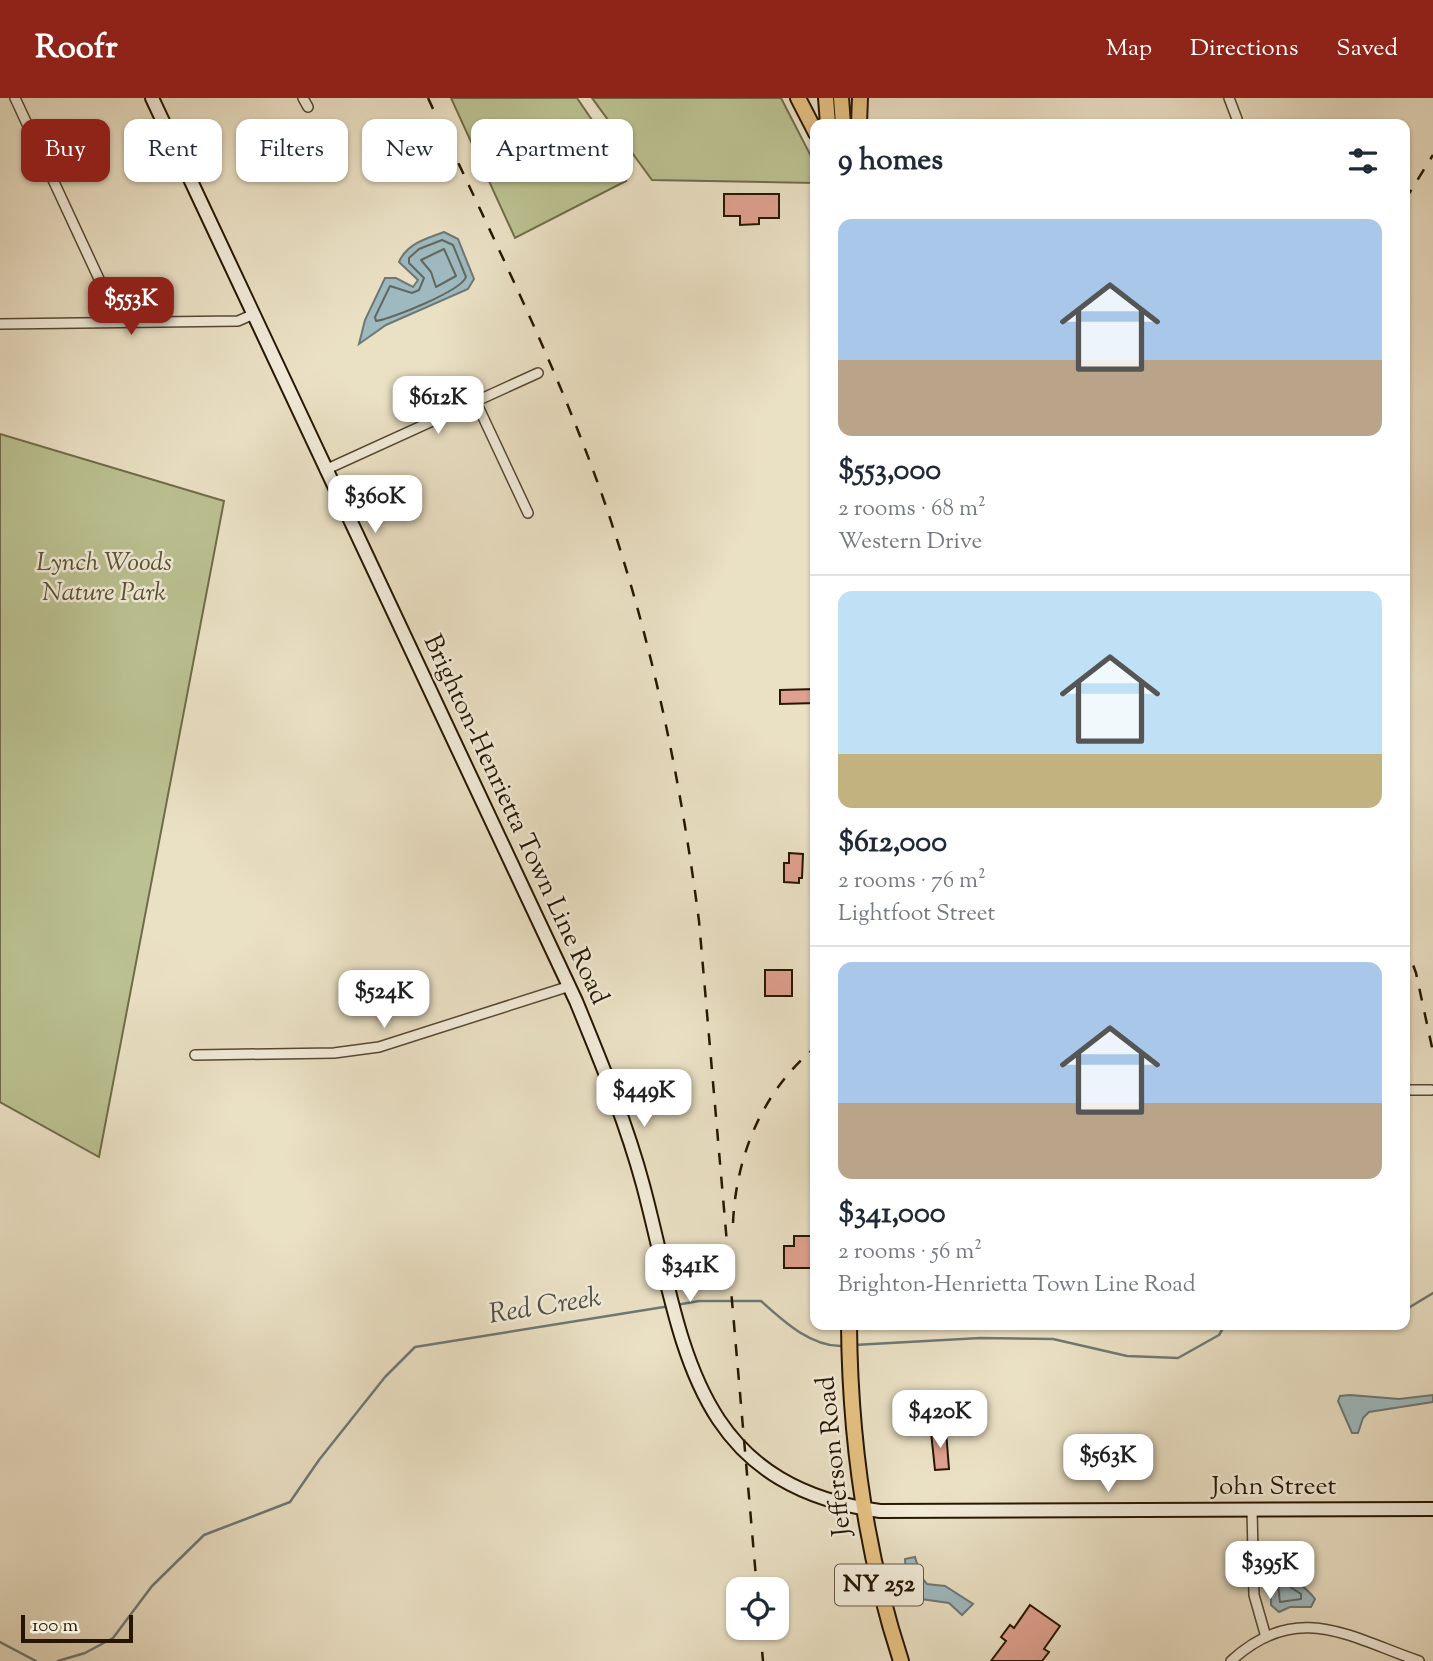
<!DOCTYPE html>
<meta charset="utf-8">
<style>
body{margin:0;font-family:"Sorts Mill Goudy",serif;background:#f6f6f7;color:#1f2937;height:100vh;display:flex;flex-direction:column;font-size:26px;white-space:nowrap}
*{box-sizing:border-box;margin:0}
p{font-size:23px;color:#747a83}
.icon{flex:none;width:38px;height:38px;fill:none;stroke:currentColor;stroke-width:2;stroke-linecap:round;stroke-linejoin:round}
.map{position:relative;flex:1;overflow:hidden}
.drawer{position:absolute;left:810px;top:21px;width:600px;height:1211px;display:flex;flex-direction:column;background:#fff;border-radius:14px;box-shadow:0 2px 5px #0004}
.drawer>*{flex:none}
.guide{position:absolute;left:21px;top:21px;width:665px;height:63px;display:flex;gap:14px}
.controls{position:absolute;left:726px;top:1479px;display:grid;gap:14px}
.controls a{display:grid;place-items:center;width:63px;height:63px;border-radius:14px;background:#fff;box-shadow:0 2px 5px #0004;font-size:35px}
.scale{position:absolute;left:21px;bottom:18px;width:112px;box-sizing:border-box;padding-left:7px;border:4px solid #261601;border-top:0;font-size:19px;line-height:24px;white-space:nowrap;color:#261601;-webkit-text-stroke:5px #f1ebd9;paint-order:stroke}
.price{position:absolute;translate:-50% -60px;padding:0 16px;border-radius:14px;background:#fff;color:#222;font-size:23px;line-height:46px;filter:drop-shadow(0 2px 4px #0008)}
.price::after{content:'';position:absolute;left:50%;top:42px;width:21px;height:16px;margin-left:-10px;background:inherit;clip-path:polygon(0 0,100% 0,50% 100%)}
.price.on{background:#8f2418;color:#fff}
ul{padding:0;list-style:none}
li{display:grid;align-content:center;gap:14px;height:371px;padding:0 28px}
li+li{border-top:2px solid #e0e1e3}
li span{display:grid;place-items:center;height:217px;border-radius:14px;color:#555}
li>.icon{margin-inline-start:auto}
span .icon{width:126px;height:126px;fill:#fffc;stroke-width:1}
li b{font-size:30px}
h2{display:flex;justify-content:space-between;align-items:center;height:84px;padding:0 28px;font-size:30px}
.tag{padding:0 24px;border-radius:14px;background:#fff;box-shadow:0 2px 5px #0004;font-size:24px;line-height:63px}
.tag.on{background:#8f2418;color:#fff}
header{display:flex;align-items:center;gap:42px;box-sizing:border-box;height:98px;padding:0 35px;background:#8f2418;color:#fff}
header strong{font-size:33px}
nav{display:flex;gap:38px;margin-inline-start:auto;font-size:24px}
.map>svg:first-child{display:block}
.green{fill:#bbc191;stroke:#706c49;stroke-width:2}
.water{fill:#9ebac0;stroke:#6e7874;stroke-width:2}
.lines{fill:none;stroke-linecap:round;stroke-linejoin:round}
.shore{stroke:#626860;stroke-width:2}
.stream{stroke:#6e7874;stroke-width:2.5}
.building{fill:#dfa08f;stroke:#261601;stroke-width:2}
.street-casing{stroke:#574832;stroke-width:12}
.secondary-casing{stroke:#261601;stroke-width:16}
.primary-casing{stroke:#261601;stroke-width:18}
.street{stroke:#f1ebd9;stroke-width:9}
.secondary{stroke:#f1ebd9;stroke-width:12}
.primary{stroke:#e5c082;stroke-width:14}
.rail{stroke:#261601;stroke-width:2.5;stroke-dasharray:12 12;stroke-linecap:butt}
.labels{text-anchor:middle;dominant-baseline:central;stroke-width:5;stroke-linejoin:round;paint-order:stroke}
.shield{fill:#f1ebd9;stroke:#635642;stroke-width:2}
.shield-label{font-size:24px;font-weight:bold;fill:#261601}
.park-label{font-size:26px;font-style:italic;fill:#5a5233;stroke:#f1ebd9}
.street-label{font-size:26px;fill:#261601;stroke:#f1ebd9}
.water-label{font-size:28px;font-style:italic;fill:#504f44;stroke:#f1ebd9}
</style>
<header>
<strong>Roofr</strong>
<nav><a>Map</a><a>Directions</a><a>Saved</a></nav>
</header>
<div class="map">
<svg width="1433" height="1563" viewBox="0 0 1433 1563">
<rect width="100%" height="100%" fill="#eae0c4"/>
<filter id="stains"><feTurbulence type="fractalNoise" baseFrequency=".00286" numOctaves="4"/><feColorMatrix values="0 0 0 0 .2 0 0 0 0 .09 0 0 0 0 .02 0 0 0 .5 -.17"/></filter>
<radialGradient id="worn" r=".72"><stop offset=".6" stop-color="#630" stop-opacity="0"/><stop offset="1" stop-color="#630" stop-opacity=".3"/></radialGradient>
<path class="green" d="M451 0H577L628 75 626 83 515 140Z
M592 0H781L815 66V85L652 82Z
M0 336 224 403 99 1059 0 1004Z"/>
<path class="water" d="M444 134 458 141 474 181 468 191 386 227 359 246 365 222 385 180H396L413 189 418 182 399 164C407 145 426 141 444 134Z
M1350 1297 1399 1301 1433 1297V1304L1369 1314 1363 1320 1358 1335H1352L1338 1303 1340 1298Z
M915 1459 921 1479 927 1486 945 1488 973 1506 962 1517 949 1505 914 1500 906 1476 905 1461Z
M1278 1468C1290 1480 1307 1489 1315 1501L1311 1509H1290L1279 1514 1271 1507V1477Z"/>
<g class="lines">
<path class="shore" d="M442 142 453 147 466 179C461 193 391 221 376 223L375 219 390 188 412 195 419 192 424 180 409 165V160L419 151Z
M444 151 456 178 436 189 431 174 421 162Z
M1281 1483 1301 1496V1501L1280 1504 1278 1487Z"/>
<path class="stream" d="M676 1207 699 1203H761C783 1223 812 1250 844 1248
M1405 1212 1433 1195
M854 1247 980 1240 1053 1241 1127 1258 1178 1260 1219 1237 1225 1227
M0 1544 36 1563
M58 1563 85 1555 113 1540 152 1488 204 1437 290 1404 319 1362 385 1279 415 1249 670 1208"/>
</g>
<path class="building" d="M724 96H779V120H759V126L740 127V118H724Z
M816 591V605L780 606V592Z
M789 755 803 756 802 780H799V785L784 784V765H789Z
M765 872H792V898H765Z
M794 1138H815V1170H784V1148H794Z
M946 1333 949 1371 935 1372 931 1334Z
M1030 1507 1060 1528 1044 1551 1049 1554 1042 1563H991L1006 1543 1001 1539 1010 1527 1014 1530Z"/>
<g class="lines">
<defs>
<path id="street" d="M15 0 119 224
M303 0 308 9
M1229 0 1237 21
M0 226 238 223 254 216
M476 304 528 415
M325 372 538 275
M195 957 334 955 379 949 570 888
M1405 992H1431
M1252 1412 1254 1497 1266 1539
M1231 1563C1297 1502 1349 1539 1419 1563"/>
<path id="secondary" d="M152 0 576 903C601 964 626 1024 643 1087 684 1240 687 1386 880 1413L1433 1411"/>
<path id="primary" d="M798 0 816 35
M826 0 828 26
M841 0 843 26
M859 26 860 0
M849 1227C850 1342 865 1453 901 1563"/>
</defs>
<use href="#street" class="street-casing"/>
<use href="#secondary" class="secondary-casing"/>
<use href="#primary" class="primary-casing"/>
<use href="#street" class="street"/>
<use href="#secondary" class="secondary"/>
<use href="#primary" class="primary"/>
<path class="rail" d="M428 0C488 130 553 259 601 394 650 533 680 677 699 823L757 1491
M1405 102 1433 57
M1405 845 1416 875 1433 954
M733 1125C736 1057 763 992 816 949
M760 1530 763 1563"/>
</g>
<g class="labels">
<rect class="shield" x="835" y="1466.5" width="88" height="41" rx="5"/>
<g class="shield-label">
<text x="879" y="1487">NY 252</text>
</g>
<g class="park-label">
<text x="104" y="465">Lynch Woods<tspan x="104" dy="30">Nature Park</tspan></text>
</g>
<g class="street-label">
<text transform="translate(515 722) rotate(65)">Brighton-Henrietta Town Line Road</text>
<text transform="translate(835 1358) rotate(-96)">Jefferson Road</text>
<text x="1274" y="1389">John Street</text>
</g>
<g class="water-label">
<text transform="translate(545 1209) rotate(-9)">Red Creek</text>
</g>
</g>
<rect width="100%" height="100%" filter="url(#stains)"/>
<rect width="100%" height="100%" fill="url(#worn)"/>
</svg>
<div class="controls">
<a><svg class="icon" aria-label="locate" viewBox="0 0 24 24"><circle cx="12" cy="12" r="6"/><path d="M12 2v4M12 18v4M2 12h4M18 12h4"/></svg></a>
</div>
<div class="scale">100 m</div>
<b class="price on" style="left:131px;top:239px">$553K</b>
<b class="price" style="left:438px;top:338px">$612K</b>
<b class="price" style="left:375px;top:437px">$360K</b>
<b class="price" style="left:384px;top:932px">$524K</b>
<b class="price" style="left:644px;top:1031px">$449K</b>
<b class="price" style="left:690px;top:1206px">$341K</b>
<b class="price" style="left:940px;top:1352px">$420K</b>
<b class="price" style="left:1108px;top:1396px">$563K</b>
<b class="price" style="left:1270px;top:1503px">$395K</b>
<div class="guide">
<a class="tag on">Buy</a>
<a class="tag">Rent</a>
<a class="tag">Filters</a>
<a class="tag">New</a>
<a class="tag">Apartment</a>
</div>
<section class="drawer">
<h2>9 homes<svg class="icon" aria-label="filters" viewBox="0 0 24 24"><path d="M4 7h16M4 17h16"/><circle cx="9" cy="7" r="2"/><circle cx="15" cy="17" r="2"/></svg></h2>
<ul>
<li><span style="background:linear-gradient(#a9c7e8 65%,#b9a48a 0)"><svg class="icon" aria-label="home" viewBox="0 0 24 24"><path d="M3 11l9-7 9 7M6 9v11h12V9"/></svg></span><div><b>$553,000</b><p>2 rooms · 68 m²</p><p>Western Drive</p></div></li>
<li><span style="background:linear-gradient(#bfe0f5 75%,#c2b280 0)"><svg class="icon" aria-label="home" viewBox="0 0 24 24"><path d="M3 11l9-7 9 7M6 9v11h12V9"/></svg></span><div><b>$612,000</b><p>2 rooms · 76 m²</p><p>Lightfoot Street</p></div></li>
<li><span style="background:linear-gradient(#a9c7e8 65%,#b9a48a 0)"><svg class="icon" aria-label="home" viewBox="0 0 24 24"><path d="M3 11l9-7 9 7M6 9v11h12V9"/></svg></span><div><b>$341,000</b><p>2 rooms · 56 m²</p><p>Brighton-Henrietta Town Line Road</p></div></li>
</ul>
</section>
</div>
